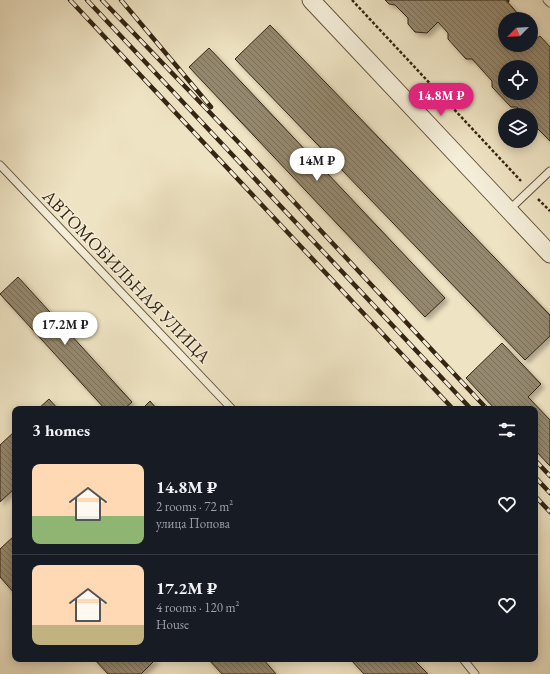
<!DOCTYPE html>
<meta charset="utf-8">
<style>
body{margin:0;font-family:"EB Garamond",serif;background:#20242c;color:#f1f3f6;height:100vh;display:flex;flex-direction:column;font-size:15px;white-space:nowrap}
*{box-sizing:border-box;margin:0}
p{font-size:13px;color:#9ea1a6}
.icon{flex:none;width:22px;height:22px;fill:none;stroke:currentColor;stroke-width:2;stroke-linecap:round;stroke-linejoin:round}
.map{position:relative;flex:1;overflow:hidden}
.drawer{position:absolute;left:12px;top:406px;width:526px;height:256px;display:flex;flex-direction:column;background:#171b24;border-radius:8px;box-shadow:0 2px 10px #0003}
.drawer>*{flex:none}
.needle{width:26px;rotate:246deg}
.buttons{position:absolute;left:498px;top:12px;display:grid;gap:8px}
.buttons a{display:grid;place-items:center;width:40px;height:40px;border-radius:50%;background:#171b24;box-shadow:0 2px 10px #0003;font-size:20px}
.price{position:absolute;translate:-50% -34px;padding:0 9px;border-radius:14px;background:#fff;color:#222;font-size:13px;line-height:26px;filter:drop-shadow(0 1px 2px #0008)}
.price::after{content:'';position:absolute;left:50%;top:24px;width:12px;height:9px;margin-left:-6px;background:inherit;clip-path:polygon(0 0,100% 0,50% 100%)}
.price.selected{background:#db2777;color:#fff}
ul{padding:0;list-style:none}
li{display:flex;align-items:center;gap:12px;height:100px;padding:0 20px}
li+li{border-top:1px solid #363941}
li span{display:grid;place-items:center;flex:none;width:112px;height:80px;border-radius:8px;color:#555}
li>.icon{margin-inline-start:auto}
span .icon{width:48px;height:48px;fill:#fffc;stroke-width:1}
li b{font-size:17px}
h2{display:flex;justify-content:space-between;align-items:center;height:48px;padding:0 20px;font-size:17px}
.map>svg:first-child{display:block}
.building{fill:url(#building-back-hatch);stroke:#352512;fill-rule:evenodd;filter:url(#shadow)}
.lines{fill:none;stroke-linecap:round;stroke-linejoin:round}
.service-casing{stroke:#63543e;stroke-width:9}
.tertiary-casing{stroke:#63543e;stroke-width:19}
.path{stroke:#352512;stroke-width:2.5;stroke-dasharray:3 2;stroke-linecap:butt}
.service{stroke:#f4edd8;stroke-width:7}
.tertiary{stroke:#f4edd8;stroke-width:17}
.rail-casing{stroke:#352512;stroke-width:4.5}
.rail{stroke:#f4edd8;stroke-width:3;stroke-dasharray:9;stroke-linecap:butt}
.labels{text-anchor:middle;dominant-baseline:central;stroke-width:3;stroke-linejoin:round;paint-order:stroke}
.street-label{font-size:18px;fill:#352512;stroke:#f4edd8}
</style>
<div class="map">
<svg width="550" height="674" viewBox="0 0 550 674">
<defs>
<pattern id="building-back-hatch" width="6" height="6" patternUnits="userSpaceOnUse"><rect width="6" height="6" fill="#95886e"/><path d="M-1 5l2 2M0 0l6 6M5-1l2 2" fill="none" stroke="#7a6f59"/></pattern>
<filter id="shadow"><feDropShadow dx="3.5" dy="3.5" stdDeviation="2" flood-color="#0004"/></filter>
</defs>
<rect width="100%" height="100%" fill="#eee3c3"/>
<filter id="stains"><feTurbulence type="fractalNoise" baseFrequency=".005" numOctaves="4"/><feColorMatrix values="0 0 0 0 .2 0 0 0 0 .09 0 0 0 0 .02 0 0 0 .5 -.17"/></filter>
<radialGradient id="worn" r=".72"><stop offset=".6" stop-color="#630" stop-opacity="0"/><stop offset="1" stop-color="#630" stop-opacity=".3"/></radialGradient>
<path class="building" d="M385 0H506L519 15 517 17 519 19H505V45H531V32L537 38 540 36 550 47V141L531 122V115H524L517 107H511L492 87V81L472 59H466L448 39V33L438 22 427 33 415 32 408 24V18L395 5 389 4ZM505 67H531V93H505Z
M270 25 550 315V336L525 360 235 59Z
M209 48 445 298 425 317 189 67Z
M18 277 132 402 124 409H105L0 294Z
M502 343 541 384 528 397 550 420V466L535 450V409H495L466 378Z
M49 399 58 409H38Z
M150 401 157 409H142Z
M15 431V488L0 502V445Z
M15 535V594L0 577V549Z
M94 659H156L141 674H108Z
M208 659H263L276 674H222Z
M350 659H413L428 674H364Z"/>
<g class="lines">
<defs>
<path id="service" d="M547 0 550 3
M0 165 232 409
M509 210 550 171
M463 659 475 674"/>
<path id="tertiary" d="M311 0 550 254"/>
</defs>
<use href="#service" class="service-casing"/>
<use href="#tertiary" class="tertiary-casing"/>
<path class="path" d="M352 0 521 181
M507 2 509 0
M538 199 550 211"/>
<use href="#service" class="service"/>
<use href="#tertiary" class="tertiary"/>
<defs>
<path id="rail" d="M70 0 453 409
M87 0 471 409
M102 0 242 146 487 409
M121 0 211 107
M535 460 550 476
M535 477 550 493
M535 496 550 512"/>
</defs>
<use href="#rail" class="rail-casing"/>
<use href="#rail" class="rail"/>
</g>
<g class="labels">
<g class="street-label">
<text transform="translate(127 276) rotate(46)">АВТОМОБИЛЬНАЯ УЛИЦА</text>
</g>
</g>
<rect width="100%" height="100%" filter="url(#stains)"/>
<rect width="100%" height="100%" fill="url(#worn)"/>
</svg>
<div class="buttons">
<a><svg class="needle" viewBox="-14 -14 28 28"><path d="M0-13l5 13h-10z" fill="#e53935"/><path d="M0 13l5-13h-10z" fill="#9ea1a6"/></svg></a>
<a><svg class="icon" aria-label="locate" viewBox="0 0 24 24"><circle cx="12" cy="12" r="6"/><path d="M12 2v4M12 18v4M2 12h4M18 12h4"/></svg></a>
<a><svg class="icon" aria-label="layers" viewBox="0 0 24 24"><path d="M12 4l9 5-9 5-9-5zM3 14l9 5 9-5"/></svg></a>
</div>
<b class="price selected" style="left:441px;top:117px">14.8M ₽</b>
<b class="price" style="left:317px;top:182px">14M ₽</b>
<b class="price" style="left:65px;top:346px">17.2M ₽</b>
<section class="drawer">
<h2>3 homes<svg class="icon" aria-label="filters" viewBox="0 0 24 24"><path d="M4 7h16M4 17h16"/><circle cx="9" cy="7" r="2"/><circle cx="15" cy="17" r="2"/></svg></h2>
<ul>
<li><span style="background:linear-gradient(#ffd9b3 65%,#8fb573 0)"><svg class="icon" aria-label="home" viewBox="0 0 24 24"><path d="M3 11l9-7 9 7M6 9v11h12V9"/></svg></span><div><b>14.8M ₽</b><p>2 rooms · 72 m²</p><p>улица Попова</p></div><svg class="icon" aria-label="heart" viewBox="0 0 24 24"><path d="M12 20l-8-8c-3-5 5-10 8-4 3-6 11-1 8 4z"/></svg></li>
<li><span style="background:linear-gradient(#ffd9b3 75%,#c2b280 0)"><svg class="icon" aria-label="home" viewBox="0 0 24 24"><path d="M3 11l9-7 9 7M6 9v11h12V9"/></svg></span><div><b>17.2M ₽</b><p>4 rooms · 120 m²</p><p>House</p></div><svg class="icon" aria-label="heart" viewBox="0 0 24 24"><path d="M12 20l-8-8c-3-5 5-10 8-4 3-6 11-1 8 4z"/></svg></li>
</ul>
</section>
</div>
